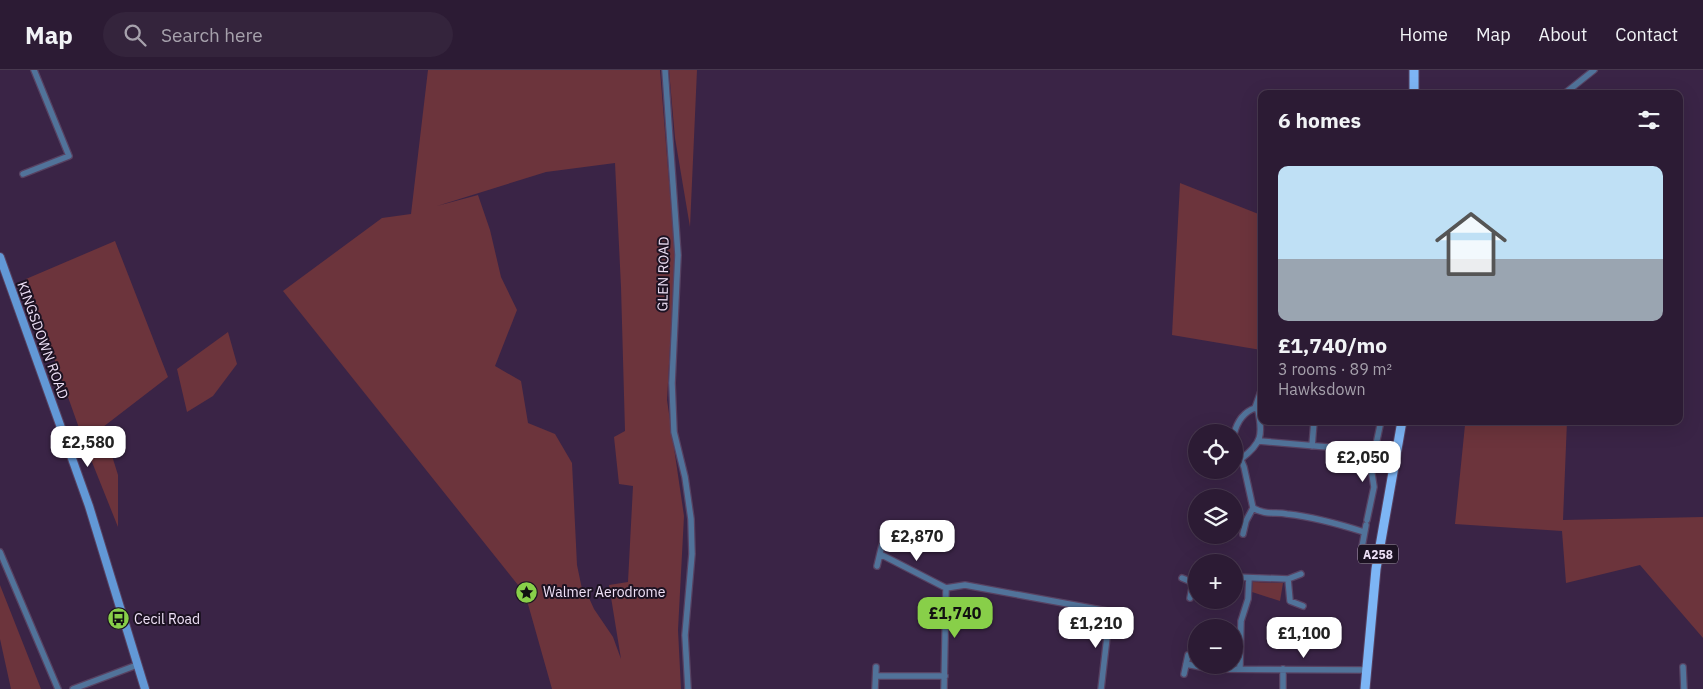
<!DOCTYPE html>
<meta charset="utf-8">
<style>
body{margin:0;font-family:"IBM Plex Sans",sans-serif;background:#34243c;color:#f1f3f6;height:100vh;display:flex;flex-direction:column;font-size:19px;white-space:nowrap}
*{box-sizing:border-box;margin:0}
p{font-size:16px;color:#a6a1ac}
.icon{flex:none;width:28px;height:28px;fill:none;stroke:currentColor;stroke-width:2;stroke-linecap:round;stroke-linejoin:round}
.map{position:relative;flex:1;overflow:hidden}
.panel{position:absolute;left:1258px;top:20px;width:425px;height:335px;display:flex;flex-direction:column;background:#2c1b34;border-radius:10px;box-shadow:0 5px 20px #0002,0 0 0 1px #48394f}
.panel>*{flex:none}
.controls{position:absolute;left:1188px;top:354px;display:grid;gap:10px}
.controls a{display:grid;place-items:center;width:55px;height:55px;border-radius:50%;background:#2c1b34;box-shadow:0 5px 20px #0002,0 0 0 1px #48394f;font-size:25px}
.price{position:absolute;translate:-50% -42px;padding:0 11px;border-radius:10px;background:#fff;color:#222;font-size:16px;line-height:32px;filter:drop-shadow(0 1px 2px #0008)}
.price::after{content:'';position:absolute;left:50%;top:30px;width:15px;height:11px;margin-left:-8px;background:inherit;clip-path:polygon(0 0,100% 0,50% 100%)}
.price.current{background:#88cf49;color:#111}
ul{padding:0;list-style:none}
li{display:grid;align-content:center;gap:10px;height:265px;padding:0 20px}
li+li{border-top:1px solid #48394f}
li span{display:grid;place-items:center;height:155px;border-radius:10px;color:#555}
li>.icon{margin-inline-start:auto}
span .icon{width:90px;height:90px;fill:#fffc;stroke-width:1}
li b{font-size:21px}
h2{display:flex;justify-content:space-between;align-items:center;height:60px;padding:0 20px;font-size:21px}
header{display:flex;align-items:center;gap:30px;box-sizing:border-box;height:70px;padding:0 25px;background:#2c1b34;border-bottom:1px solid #48394f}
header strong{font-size:24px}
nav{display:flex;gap:28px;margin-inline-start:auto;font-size:18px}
.search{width:350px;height:45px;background:#34243c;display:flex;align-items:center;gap:12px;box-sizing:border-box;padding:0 18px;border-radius:28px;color:#a6a1ac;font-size:19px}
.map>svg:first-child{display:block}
.green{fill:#6c343c;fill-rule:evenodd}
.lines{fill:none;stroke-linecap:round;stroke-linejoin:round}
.street-casing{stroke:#574262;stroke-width:8}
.secondary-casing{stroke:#574262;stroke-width:10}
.primary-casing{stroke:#574262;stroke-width:11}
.street{stroke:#51739a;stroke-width:5.5}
.secondary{stroke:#6298d6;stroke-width:8}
.primary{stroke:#7db5f5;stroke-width:9}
.labels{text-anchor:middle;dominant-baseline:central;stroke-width:4;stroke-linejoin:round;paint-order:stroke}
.shield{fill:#1c1222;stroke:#b0a3b7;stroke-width:1}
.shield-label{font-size:12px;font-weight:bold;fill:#efe1f7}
.street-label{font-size:14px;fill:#efe1f7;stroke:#1c1222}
.poi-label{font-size:14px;fill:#efe1f7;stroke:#1c1222;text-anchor:start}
</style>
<header>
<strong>Map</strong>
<div class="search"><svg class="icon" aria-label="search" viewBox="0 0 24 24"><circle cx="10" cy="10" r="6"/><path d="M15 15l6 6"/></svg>Search here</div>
<nav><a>Home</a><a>Map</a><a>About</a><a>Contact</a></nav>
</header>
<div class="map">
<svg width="1703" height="619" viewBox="0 0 1703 619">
<rect width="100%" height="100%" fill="#3a2446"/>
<path class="green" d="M428 0H660L675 186 667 330 684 446 678 560 681 619H552L526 527 533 526 531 517 522 520 283 221 382 148 411 144ZM615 93 621 217 625 361 614 367 619 414 633 416 628 512 609 515 621 589 613 567 594 539 585 519H582L577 495 572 393 555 364 528 353 521 311 495 296 517 240 501 207 490 160 478 125 437 136 546 102Z
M669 0H697L690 157 675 68Z
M1180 113 1261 145V229L1258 230 1261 231V280L1172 265Z
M115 171 168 307 103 357 118 405V457L84 372 26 209Z
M228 262 237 294 213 326 187 342 177 299Z
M1443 351H1567L1563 450 1703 447V568L1640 495 1566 513 1562 461 1455 454 1465 355Z
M1253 512 1283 513 1280 531 1252 522Z
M0 515 41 619H11L0 569Z"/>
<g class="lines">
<defs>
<path id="street" d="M665 0 678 185 672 313 674 362 685 407 691 449 692 484 685 565 688 619
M1564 24 1594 0
M23 104 69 86 34 0
M1255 338 1261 321
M1234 364C1237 352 1244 342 1255 338L1258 340C1263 365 1262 373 1241 389
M1259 371 1397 383
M1234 373 1244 397 1253 438C1265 445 1275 442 1287 444 1313 447 1339 454 1364 462
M1312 376 1314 351
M1367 450 1374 417 1371 398 1381 351
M1243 464 1246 451 1253 438
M1362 477 1366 455
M0 482 58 619
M880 484 946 518 965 515 1118 543
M877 496 882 475
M1234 507 1288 509 1301 504
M1182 508 1194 513
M1288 509 1290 531 1303 536
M1190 528 1193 513
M1186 594 1211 599 1367 600
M1240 597 1241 551 1248 529 1249 508
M1683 597 1684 619
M1184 604 1188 585
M876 606H945
M73 619 137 595
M875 619 876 597
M944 619 946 518
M1101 619 1110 541
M1283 619V599"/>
<path id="secondary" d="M0 187 89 436 145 619"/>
<path id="primary" d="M1414 24V0
M1365 619 1376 499 1402 351"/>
</defs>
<use href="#street" class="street-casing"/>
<use href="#secondary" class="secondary-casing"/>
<use href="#primary" class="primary-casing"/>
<use href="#street" class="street"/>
<use href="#secondary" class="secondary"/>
<use href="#primary" class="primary"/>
</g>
<defs>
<symbol id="sight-disc" viewBox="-11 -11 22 22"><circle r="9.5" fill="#88cf49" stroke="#1c1222"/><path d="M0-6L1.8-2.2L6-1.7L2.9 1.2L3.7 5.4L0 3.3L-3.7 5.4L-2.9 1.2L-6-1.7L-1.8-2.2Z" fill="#111"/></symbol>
<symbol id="bus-disc" viewBox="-11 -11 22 22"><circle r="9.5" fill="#88cf49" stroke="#1c1222"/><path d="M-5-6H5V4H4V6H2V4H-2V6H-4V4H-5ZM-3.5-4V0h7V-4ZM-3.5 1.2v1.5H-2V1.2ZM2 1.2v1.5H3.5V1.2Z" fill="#111"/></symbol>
</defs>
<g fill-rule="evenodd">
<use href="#sight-disc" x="514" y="510" width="25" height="25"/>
<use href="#bus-disc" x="106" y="536" width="25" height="25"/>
</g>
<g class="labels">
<rect class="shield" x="1358" y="474.5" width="40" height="19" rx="4"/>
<g class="shield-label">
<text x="1378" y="484">A258</text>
</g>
<g class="street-label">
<text transform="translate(663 204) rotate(-89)">GLEN ROAD</text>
<text transform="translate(43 270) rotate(70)">KINGSDOWN ROAD</text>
</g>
<g class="poi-label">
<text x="543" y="522">Walmer Aerodrome</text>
<text x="134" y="549">Cecil Road</text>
</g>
</g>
</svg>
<div class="controls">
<a><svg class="icon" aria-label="locate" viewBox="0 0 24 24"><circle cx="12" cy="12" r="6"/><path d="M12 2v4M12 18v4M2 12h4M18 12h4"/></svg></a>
<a><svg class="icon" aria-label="layers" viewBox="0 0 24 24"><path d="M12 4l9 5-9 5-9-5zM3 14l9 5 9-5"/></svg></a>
<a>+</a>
<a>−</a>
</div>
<b class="price" style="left:88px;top:398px">£2,580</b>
<b class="price" style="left:1363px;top:413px">£2,050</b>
<b class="price" style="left:917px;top:492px">£2,870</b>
<b class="price current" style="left:955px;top:569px">£1,740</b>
<b class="price" style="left:1096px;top:579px">£1,210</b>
<b class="price" style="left:1304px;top:589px">£1,100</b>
<section class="panel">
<h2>6 homes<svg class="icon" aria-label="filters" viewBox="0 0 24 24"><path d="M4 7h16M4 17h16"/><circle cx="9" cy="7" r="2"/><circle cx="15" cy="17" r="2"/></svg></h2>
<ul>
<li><span style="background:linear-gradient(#bfe0f5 60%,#9aa5b1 0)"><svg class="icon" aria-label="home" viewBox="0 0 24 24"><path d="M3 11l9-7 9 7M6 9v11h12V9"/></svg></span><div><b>£1,740/mo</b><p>3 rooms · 89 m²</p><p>Hawksdown</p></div></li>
</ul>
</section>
</div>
